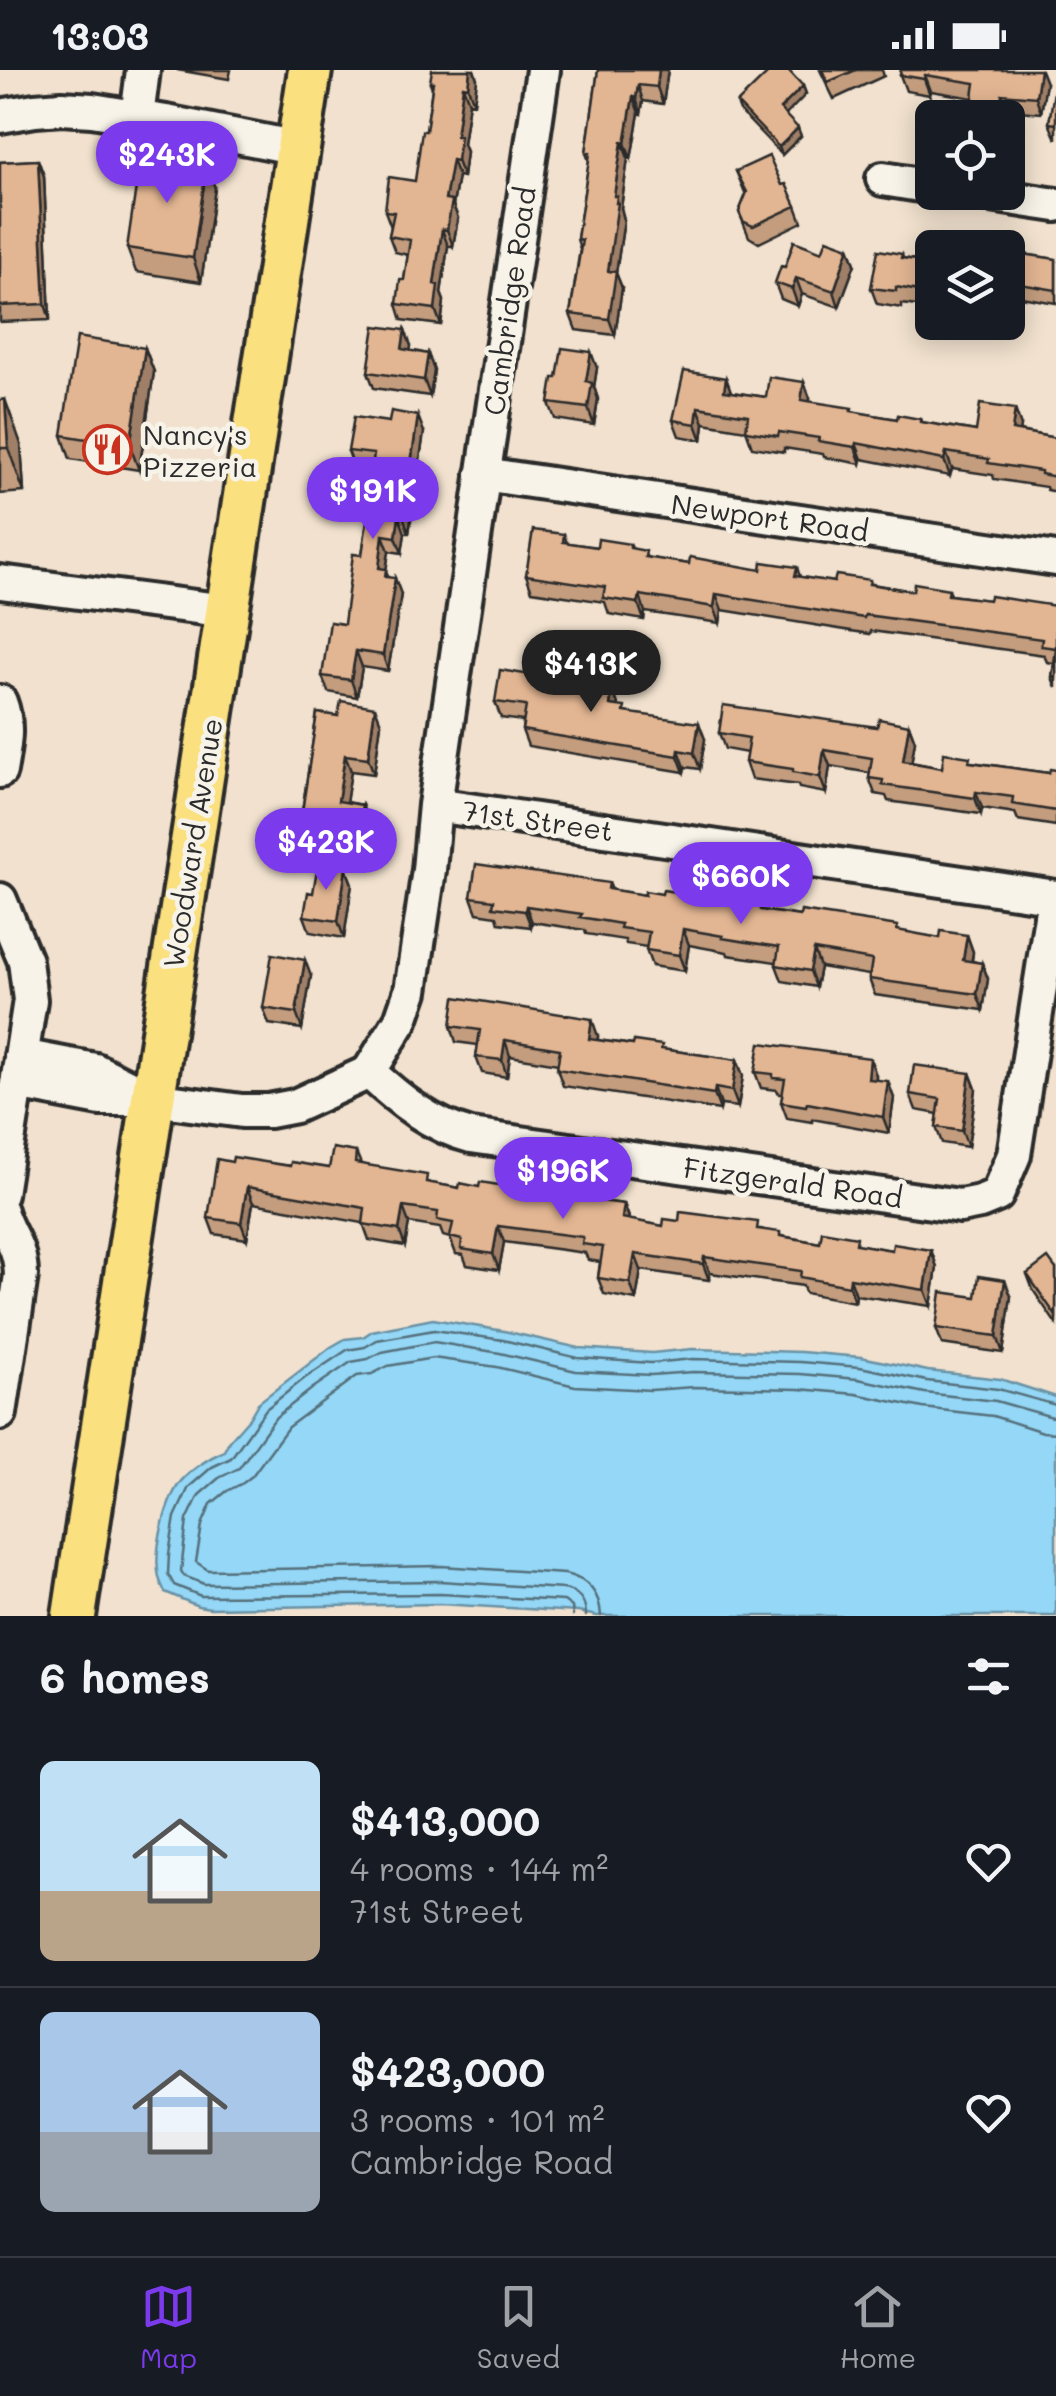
<!DOCTYPE html>
<meta charset="utf-8">
<style>
body{margin:0;font-family:Mali,sans-serif;background:#242831;color:#f1f3f6;height:100vh;display:flex;flex-direction:column;font-size:38px;white-space:nowrap}
*{box-sizing:border-box;margin:0}
p{font-size:32px;color:#9ea1a6}
.icon{flex:none;width:55px;height:55px;fill:none;stroke:currentColor;stroke-width:2;stroke-linecap:round;stroke-linejoin:round}
.map{position:relative;height:1546px;overflow:hidden}
.sheet{display:flex;flex-direction:column;background:#171b24;flex:1}
.sheet>*{flex:none}
.fabs{position:absolute;left:915px;top:30px;display:grid;gap:20px}
.fabs a{display:grid;place-items:center;width:110px;height:110px;border-radius:15px;background:#171b24;box-shadow:0 5px 25px #0003;font-size:50px}
.price{position:absolute;translate:-50% -85px;padding:0 22px;border-radius:35px;background:#7c3aed;color:#fff;font-size:32px;line-height:65px;filter:drop-shadow(0 2px 5px #0008)}
.price::after{content:'';position:absolute;left:50%;top:60px;width:30px;height:22px;margin-left:-15px;background:inherit;clip-path:polygon(0 0,100% 0,50% 100%)}
.price.on{background:#222;color:#fff}
ul{padding:0;list-style:none}
li{display:flex;align-items:center;gap:30px;height:250px;padding:0 40px}
li+li{border-top:2px solid #363941}
li span{display:grid;place-items:center;flex:none;width:280px;height:200px;border-radius:15px;color:#555}
li>.icon{margin-inline-start:auto}
span .icon{width:120px;height:120px;fill:#fffc;stroke-width:1}
li b{font-size:42px}
h2{display:flex;justify-content:space-between;align-items:center;height:120px;padding:0 40px;font-size:42px}
.status{display:flex;justify-content:space-between;align-items:center;height:70px;padding:0 50px;background:#171b24;direction:ltr}
.status svg{height:28px;fill:currentColor}
.tab-bar{display:flex;justify-content:space-around;align-items:center;height:140px;border-top:2px solid #363941;background:#171b24;font-size:28px;color:#9ea1a6}
.tab-bar a{display:grid;justify-items:center;gap:5px}
.tab-bar .on{color:#7c3aed}
.map>svg:first-child{display:block}
.water{fill:#94d7f6;stroke:#6a92a5;stroke-width:2.5}
.lines{fill:none;stroke-linecap:round;stroke-linejoin:round}
.shore{stroke:#55707c;stroke-width:2.5}
.minor-casing{stroke:#2b2b2b;stroke-width:40}
.major-casing{stroke:#2b2b2b;stroke-width:50}
.minor{stroke:#f7f3e8;stroke-width:32}
.major{stroke:#fbe080;stroke-width:42}
.wall{fill:#c39d7e;stroke:#2b2b2b;stroke-width:2.5}
.shaded-wall{fill:#9f7f67;stroke:#2b2b2b;stroke-width:2.5}
.building{fill:#e3b693;stroke:#2b2b2b;stroke-width:2.5}
.labels{text-anchor:middle;dominant-baseline:central;stroke-width:9;stroke-linejoin:round;paint-order:stroke}
.street-label{font-size:28px;fill:#2b2b2b;stroke:#f7f3e8}
.poi-label{font-size:28px;fill:#2b2b2b;stroke:#f7f3e8;text-anchor:start}
</style>
<div class="status"><b>13:03</b><svg viewBox="0 0 49 12"><path d="M0 12V9h3v3zM5 12V6h3v6zM10 12V3h3v9zM15 12V0h3v12zM26 1h20v11H26zM47 4h2v5h-2z"/></svg></div>
<div class="map">
<svg width="1056" height="1546" viewBox="0 0 1056 1546">
<rect width="100%" height="100%" fill="#f1e1ce"/>
<filter id="ink" filterUnits="userSpaceOnUse"><feTurbulence type="fractalNoise" baseFrequency=".01" numOctaves="2"/><feDisplacementMap in="SourceGraphic" scale="20" xChannelSelector="R" yChannelSelector="G"/><feConvolveMatrix kernelMatrix="1 2 1 2 8 2 1 2 1" color-interpolation-filters="sRGB"/></filter>
<g filter="url(#ink)">
<path class="water" d="M433 1249 504 1261 579 1278 652 1283 692 1279 801 1282 861 1287 928 1301 1000 1309 1056 1327V1546H597L578 1542 440 1534 210 1538 198 1536 165 1522C163 1517 160 1513 159 1507 153 1482 166 1426 184 1408 196 1396 209 1388 224 1381L229 1371 250 1347 258 1333 331 1277 345 1269 363 1267 372 1261Z"/>
<g class="lines">
<path class="shore" d="M573 1546 572 1537 564 1531 440 1524 201 1526 174 1515 168 1504 169 1484 175 1447 189 1417 212 1397 231 1388 266 1339 305 1308 347 1280 365 1277 377 1270 434 1260 503 1270 578 1288 651 1293 693 1289 800 1292 860 1297 927 1311 998 1319 1056 1335
M586 1546C586 1531 578 1521 563 1519L440 1511 204 1514 184 1506 181 1501 187 1450 199 1425 219 1408 239 1398 276 1347 313 1318 351 1292 368 1289 382 1282 434 1272 500 1283 576 1301 651 1305 693 1302 800 1304 858 1309 925 1323 996 1331 1056 1348
M601 1546C600 1523 588 1509 565 1504L441 1496 208 1500 196 1492 202 1455 211 1434 227 1421 243 1413 252 1406 288 1357 357 1306 372 1304 388 1296 433 1288 497 1297 575 1316 651 1320 694 1317 799 1319 856 1324 923 1338 993 1346 1043 1362 1056 1363"/>
<defs>
<path id="minor" d="M0 46 35 40 62 38 92 40 166 52 298 78
M137 47 143 0
M883 109 932 117
M971 122 1056 135
M483 404 1056 489
M0 512 227 541
M0 632C9 655 4 677 0 701
M435 735 1056 827
M0 830 25 891 30 930 0 1124
M21 986 95 1000 145 1025
M369 1002C399 1030 432 1056 471 1066L960 1136 980 1132 997 1125 1014 1085 1054 827
M17 1013 101 1029H153L242 1041H269L295 1036 369 1002 401 950 411 921 429 800 435 735 543 0
M0 1141C8 1168 20 1173 21 1205L0 1343"/>
<path id="major" d="M74 1546 310 0"/>
</defs>
<use href="#minor" class="minor-casing"/>
<use href="#major" class="major-casing"/>
<use href="#minor" class="minor"/>
<use href="#major" class="major"/>
</g>
<path class="wall" d="M177 0H231L229 9Z
M474 0 477 9 474 33 469 32 463 74 466 82 463 107 458 106 453 135 458 148 453 176H448L441 223 444 231 441 255 402 250 397 234 404 210 408 185 395 182 389 166 391 157 385 141 415 111 426 61 432 18 430 12Z
M598 0H668L663 34 643 31 641 44 639 43 631 89 628 88 621 138 624 150 616 203 622 218 615 265 576 260 570 244 580 179 577 169 589 91 586 83Z
M820 0H882L884 6 834 29Z
M901 0 1046 13 1041 43 1008 40 1007 48H973L971 41 973 28 931 21 930 25 906 21 900 5Z
M1056 15V69L1049 53Z
M803 16 806 24 785 45 801 66 782 85 740 41 737 33Z
M38 90 44 106 50 250 0 252V92Z
M736 101 782 115 796 136 802 152 759 173 749 167 739 142 746 125Z
M215 118 201 212 136 202 127 178Z
M849 177 855 194 839 237 802 224 798 236 781 229 775 213 785 197 822 182Z
M1008 178H1010L1011 182 1056 189V233L1009 225 1008 229Z
M902 184 903 188 930 192 932 200V226L931 238 902 234V238L877 234 871 218Z
M405 260 411 276 410 280 428 284 434 300 430 326 374 318 368 302Z
M145 278 154 302 139 400 70 389 62 365Z
M597 298 594 317 598 329 594 355 555 349 549 333Z
M726 308 731 322 766 327 810 328 809 332 853 342 897 349H920L922 352 976 361 1021 356 1020 361 1056 368V422L1047 420 1046 417 994 409 993 405 952 399 950 406 862 389 861 394 824 387 823 384 784 378V382L752 377 746 360 704 353 702 370 679 366 673 350Z
M0 330 21 374 24 422 0 424Z
M424 362 409 463H405L402 483 389 481 386 501 389 508 401 524 388 601 362 597 357 627 328 622 322 606 344 554 362 485 369 437 367 431 372 399 354 397 348 381Z
M564 464 567 473 597 477 630 474 632 478 649 488 689 494 761 500 797 497 800 507 834 512 872 514 913 521 949 519 951 525 989 530 1056 536V618L1052 607 1054 593 1047 592 1044 585 871 561 870 564 722 540 720 553 645 542 644 550 609 544 605 532 532 521 526 505Z
M612 618 618 636 626 642 705 669 700 699 685 697 684 702 528 676 522 660 523 651 501 648 495 632Z
M317 643 381 653 374 704 351 701 346 732 362 735 368 751 363 780 306 771 300 755Z
M909 655 915 671 911 692 942 698 972 692 1049 703 1056 700V756L1018 750 1015 743 982 738 981 744 888 731 886 726 875 724 869 708 870 703 830 696 826 723 799 718 798 715 751 709 745 692 747 683 725 679 719 663Z
M346 798 352 814 344 868 310 862 304 846 313 823Z
M609 813 612 820 645 825 760 836 762 840 940 868 967 865 973 882 972 891 982 893 988 909 983 940 875 925 869 909V905L820 897 816 917 782 911 776 895V892L728 885 727 882 689 875 685 901 652 896 646 880 647 877 626 874 625 870 586 864 585 860 532 852 531 857 499 853 497 846 477 843 471 827Z
M311 906 302 959 269 954 263 938Z
M451 956 598 966V970L737 990 743 1006 738 1037 721 1035 720 1040 563 1016 557 999 558 994 510 986 507 1007 482 1003 476 987 478 975 456 972Z
M755 1002 876 1005V1010L894 1028 889 1063 812 1049V1052L787 1048 781 1032 783 1024H779L777 1020 761 1018Z
M970 1003 976 1019 968 1077 942 1073 936 1057 938 1044 916 1040 910 1024Z
M356 1082 361 1094 430 1113 459 1118 506 1119 624 1134 630 1150 663 1156 761 1159 782 1166 820 1173 860 1175 892 1180H931L937 1197 931 1236 856 1225 855 1232 805 1223 803 1216 710 1203 709 1210 641 1200 636 1230 604 1224 598 1208 600 1192 588 1190 585 1183 504 1172 499 1200 467 1195 463 1185 456 1184 450 1168 443 1166 440 1158 409 1153 405 1176 369 1170 363 1153 253 1133 247 1169 214 1164 208 1148 232 1092 329 1098Z
M1056 1199V1254L1033 1220 1027 1204Z
M1011 1226 1003 1283 942 1274 936 1258 976 1227Z"/>
<path class="shaded-wall" d="M470 0H474L477 9 474 33 468 17Z
M659 0H668L663 34 657 17Z
M1040 0H1041L1046 13 1041 43 1036 27Z
M925 5 931 21 930 25 924 9Z
M638 15 643 31 641 44 636 28Z
M463 16 469 32 463 74 466 82 463 107 457 91 456 66Z
M803 16 806 24 783 48 780 39Z
M1002 24 1008 40 1007 48H1000L999 45Z
M633 27 639 43 631 89 625 73Z
M798 58 801 66 782 85 779 77Z
M622 72 628 88 621 138 624 150 616 203 622 218 615 265 609 249 608 201 614 126Z
M38 90 44 106 50 250 45 234Z
M452 90 458 106 453 135 458 148 453 176 447 160 445 130Z
M207 94 215 118 201 212 193 188Z
M442 159 448 176 441 223 444 231 441 255 435 239 434 214Z
M849 177 855 194 839 237 834 221Z
M930 192 932 200V226L931 238 925 222Z
M796 208 802 224 798 236 792 219Z
M405 260 411 276 408 295 402 279Z
M145 278 154 302 139 400 130 376Z
M591 282 597 298 594 317 598 329 594 355 588 338 586 311Z
M428 284 434 300 430 326 424 310Z
M726 308 732 324 724 321Z
M804 312 810 328 807 347 801 330Z
M5 329 21 374 24 422 8 378Z
M698 337 704 353 702 370 696 354Z
M1015 339 1021 356 1018 376 1012 360Z
M418 346 424 362 409 463 403 446Z
M856 373 862 389 861 394 855 377Z
M946 382 952 399 950 406 944 390Z
M399 446 405 463 402 483 396 467Z
M383 465 389 481 386 501 391 515 379 498Z
M395 508 401 524 388 601 383 585Z
M716 524 722 540 720 553 714 537Z
M640 525 645 542 644 550 638 533Z
M356 581 362 597 357 627 351 610Z
M612 618 618 634 615 651 610 635Z
M375 637 381 653 374 704 368 688Z
M699 653 705 669 700 699 694 683Z
M909 655 915 671 909 707 903 691Z
M679 680 685 697 684 702 678 686Z
M824 680 830 696 826 723 820 707Z
M345 685 351 701 344 747 338 731Z
M976 722 982 738 981 744 975 728Z
M362 735 368 751 363 780 357 764Z
M346 798 352 814 344 868 338 851Z
M526 836 532 852 531 857 525 841Z
M683 859 689 875 685 901 679 885Z
M967 865 973 882 969 906 963 890Z
M814 880 820 897 816 917 810 901Z
M305 890 311 906 302 959 296 943Z
M982 893 988 909 983 940 977 924Z
M592 949 598 966 595 985 589 969Z
M505 970 510 986 507 1007 502 990Z
M870 988 876 1005 874 1025 868 1009Z
M737 990 743 1006 738 1037 732 1021Z
M970 1003 976 1019 968 1077 962 1061Z
M888 1011 894 1028 889 1063 883 1047Z
M715 1018 721 1035 720 1040 714 1024Z
M247 1117 253 1133 247 1169 241 1153Z
M624 1134 630 1151 622 1148Z
M403 1137 409 1153 405 1176 399 1160Z
M498 1156 504 1172 499 1200 493 1184Z
M931 1180 937 1197 931 1236 925 1220Z
M635 1184 641 1200 636 1230 630 1213Z
M704 1187 710 1203 709 1210 703 1194Z
M850 1208 856 1225 855 1232 849 1216Z
M1005 1210 1011 1226 1003 1283 997 1266Z"/>
<path class="building" d="M432 0H470L468 17 463 16 456 66H460L457 91 452 90 445 130 452 131 447 160 442 159 434 214 438 215 435 239 397 234 400 210H404L410 170 389 166 394 142 385 141 389 107 415 111 422 61H426L433 12H430Z
M598 0H659L657 17 638 15 636 28 633 27 625 73 622 72 614 126H617L616 133H618L608 201 616 202 609 249 570 244 582 170 577 169 590 83H586Z
M771 0H788L803 16 780 39 798 58 779 77 737 33Z
M822 0H856L828 12Z
M901 0H1040L1036 27 1002 24 999 45 971 41 975 13 925 5 924 9 900 5Z
M1055 15H1056V54L1049 53Z
M141 83 207 94 193 188 127 178Z
M769 86 782 115 786 114 796 136 753 156 743 151 739 142 747 122 736 101Z
M38 90 45 234 0 236V92Z
M827 169 849 177 834 221 796 208 792 219 775 213 781 196 785 197 794 171 822 182Z
M956 173 985 178H956Z
M985 174 1010 178 1009 182 1056 189V224V220L1008 212V178H985Z
M878 180 902 184 901 188 930 192 925 222 896 217V221L871 218Z
M375 256 405 260 402 279 428 284 424 310 368 302Z
M77 267 145 278 130 376 62 365Z
M562 278 591 282 586 311 592 313 588 338 549 333 553 308H557Z
M684 301 726 308 724 321 766 327 769 307 804 312 801 330 852 338 851 341 897 349 898 345 920 349V352L976 361 980 334 1015 339 1012 360 1056 368V407L1041 404V401L988 393 989 389 946 382 944 390 856 373 855 377 818 371 819 368 779 362 778 366 746 361 748 345 698 337 696 354 673 350Z
M5 329 8 378H0V330Z
M391 341 418 346 403 446H399L396 467 383 465 379 498 386 499 385 507 395 508 383 585 356 581 351 610 322 606 330 552 344 554 353 484 362 485 370 432 367 431 374 384 348 381 354 347 389 352Z
M533 460 564 464 563 472 597 477 598 469 630 474V478L646 481 645 487 689 494 690 487 761 500 762 492 797 497 795 506 834 512 836 505 870 510 869 514 913 521 914 513 949 519 948 525 989 530 990 526 1056 536V578L1041 576 1042 569 865 545 864 548 716 524 714 537 640 525 638 533 603 528 605 517 526 505Z
M1056 579V607H1052Z
M500 600 612 618 610 635 625 637 624 642 699 653 694 683 679 680 678 686 522 660 526 636 495 632Z
M341 631 375 637 368 688 345 685 338 731 362 735 357 764 300 755 317 643 338 646Z
M723 635 877 657 879 649 909 655 903 691 942 698 944 683 970 687 969 692 1049 703 1050 699 1056 700V741L1012 734 1013 727 976 722 975 728 882 715 883 710 869 708 872 688 824 680 820 707 793 702V699L745 692 749 668 719 663Z
M318 793 346 798 338 851 304 846 308 822 313 823Z
M476 794 609 813 608 819 645 825V821L662 824 663 820 760 836V840L800 846 801 841 898 856 897 860 940 868 941 861 967 865 963 890 982 893 977 924 869 909 872 890 814 880 810 901 776 895 779 877 722 868 723 866 683 859 679 885 646 880 649 862 620 858 621 854 580 847 582 844 526 836 525 841 493 837 494 830 471 827Z
M272 884 305 890 296 943 263 938Z
M455 927 592 949 589 969 633 975 634 971 662 975 661 979 737 990 732 1021 715 1018 714 1024 557 999 560 979 505 970 502 990 476 987 480 960 451 956Z
M760 973 870 988 868 1009 888 1011 883 1047 807 1033 806 1036 781 1032 785 1009 773 1008V1004L755 1002Z
M914 995 970 1003 962 1061 936 1057 940 1029 910 1024Z
M333 1078 356 1082 355 1093 427 1105 426 1112 459 1118 460 1113 479 1117 480 1112 505 1116 504 1119 624 1134 622 1148 663 1156 664 1149 679 1151 680 1142 758 1152 757 1159 780 1162V1166L820 1173 822 1161 857 1167 856 1174 892 1180 893 1174 931 1180 925 1220 850 1208 849 1216 800 1207 801 1201 704 1187 703 1194 635 1184 630 1213 598 1208 603 1177 582 1174 583 1167 498 1156 493 1184 461 1179 462 1170 450 1167 453 1153 437 1150 438 1142 403 1137 399 1160 363 1154 365 1138 247 1117 241 1153 208 1148 217 1089 232 1092 233 1087 290 1096 291 1092 329 1098Z
M1048 1188 1056 1199V1246L1027 1204Z
M979 1206 1005 1210 997 1266 936 1258 941 1222 976 1227Z"/>
</g>
<defs>
<symbol id="restaurant-ring" viewBox="-11 -11 22 22"><circle r="9.5" fill="#f7f3e8" stroke="#c8321e" stroke-width="1.5"/><path d="M-5-6h1v4h1v-4h1v4h1v-4h1v5L-1.5 .5V6h-2V.5L-5-1ZM5-6V6H3V1.5H1.5Q1.5-4 5-6Z" fill="#c8321e"/></symbol>
</defs>
<g fill-rule="evenodd">
<use href="#restaurant-ring" x="80" y="352" width="55" height="55"/>
</g>
<g class="labels">
<g class="street-label">
<text transform="translate(509 231) rotate(-82)">Cambridge Road</text>
<text transform="translate(770 447) rotate(8)">Newport Road</text>
<text transform="translate(538 750) rotate(8)">71st Street</text>
<text transform="translate(192 773) rotate(-81)">Woodward Avenue</text>
<text transform="translate(793 1112) rotate(8)">Fitzgerald Road</text>
</g>
<g class="poi-label">
<text x="143" y="364">Nancy's<tspan x="143" dy="32">Pizzeria</tspan></text>
</g>
</g>
</svg>
<div class="fabs">
<a><svg class="icon" aria-label="locate" viewBox="0 0 24 24"><circle cx="12" cy="12" r="6"/><path d="M12 2v4M12 18v4M2 12h4M18 12h4"/></svg></a>
<a><svg class="icon" aria-label="layers" viewBox="0 0 24 24"><path d="M12 4l9 5-9 5-9-5zM3 14l9 5 9-5"/></svg></a>
</div>
<b class="price" style="left:167px;top:136px">$243K</b>
<b class="price" style="left:373px;top:472px">$191K</b>
<b class="price on" style="left:591px;top:645px">$413K</b>
<b class="price" style="left:326px;top:823px">$423K</b>
<b class="price" style="left:741px;top:857px">$660K</b>
<b class="price" style="left:563px;top:1152px">$196K</b>
</div>
<section class="sheet">
<h2>6 homes<svg class="icon" aria-label="filters" viewBox="0 0 24 24"><path d="M4 7h16M4 17h16"/><circle cx="9" cy="7" r="2"/><circle cx="15" cy="17" r="2"/></svg></h2>
<ul>
<li><span style="background:linear-gradient(#bfe0f5 65%,#b9a48a 0)"><svg class="icon" aria-label="home" viewBox="0 0 24 24"><path d="M3 11l9-7 9 7M6 9v11h12V9"/></svg></span><div><b>$413,000</b><p>4 rooms · 144 m²</p><p>71st Street</p></div><svg class="icon" aria-label="heart" viewBox="0 0 24 24"><path d="M12 20l-8-8c-3-5 5-10 8-4 3-6 11-1 8 4z"/></svg></li>
<li><span style="background:linear-gradient(#a9c7e8 60%,#9aa5b1 0)"><svg class="icon" aria-label="home" viewBox="0 0 24 24"><path d="M3 11l9-7 9 7M6 9v11h12V9"/></svg></span><div><b>$423,000</b><p>3 rooms · 101 m²</p><p>Cambridge Road</p></div><svg class="icon" aria-label="heart" viewBox="0 0 24 24"><path d="M12 20l-8-8c-3-5 5-10 8-4 3-6 11-1 8 4z"/></svg></li>
</ul>
</section>
<nav class="tab-bar">
<a class="on"><svg class="icon" aria-label="map" viewBox="0 0 24 24"><path d="M3 6l6-2 6 2 6-2v14l-6 2-6-2-6 2zM9 4v14M15 6v14"/></svg>Map</a>
<a><svg class="icon" aria-label="saved" viewBox="0 0 24 24"><path d="M7 4h10v16l-5-4-5 4z"/></svg>Saved</a>
<a><svg class="icon" aria-label="home" viewBox="0 0 24 24"><path d="M3 11l9-7 9 7M6 9v11h12V9"/></svg>Home</a>
</nav>
